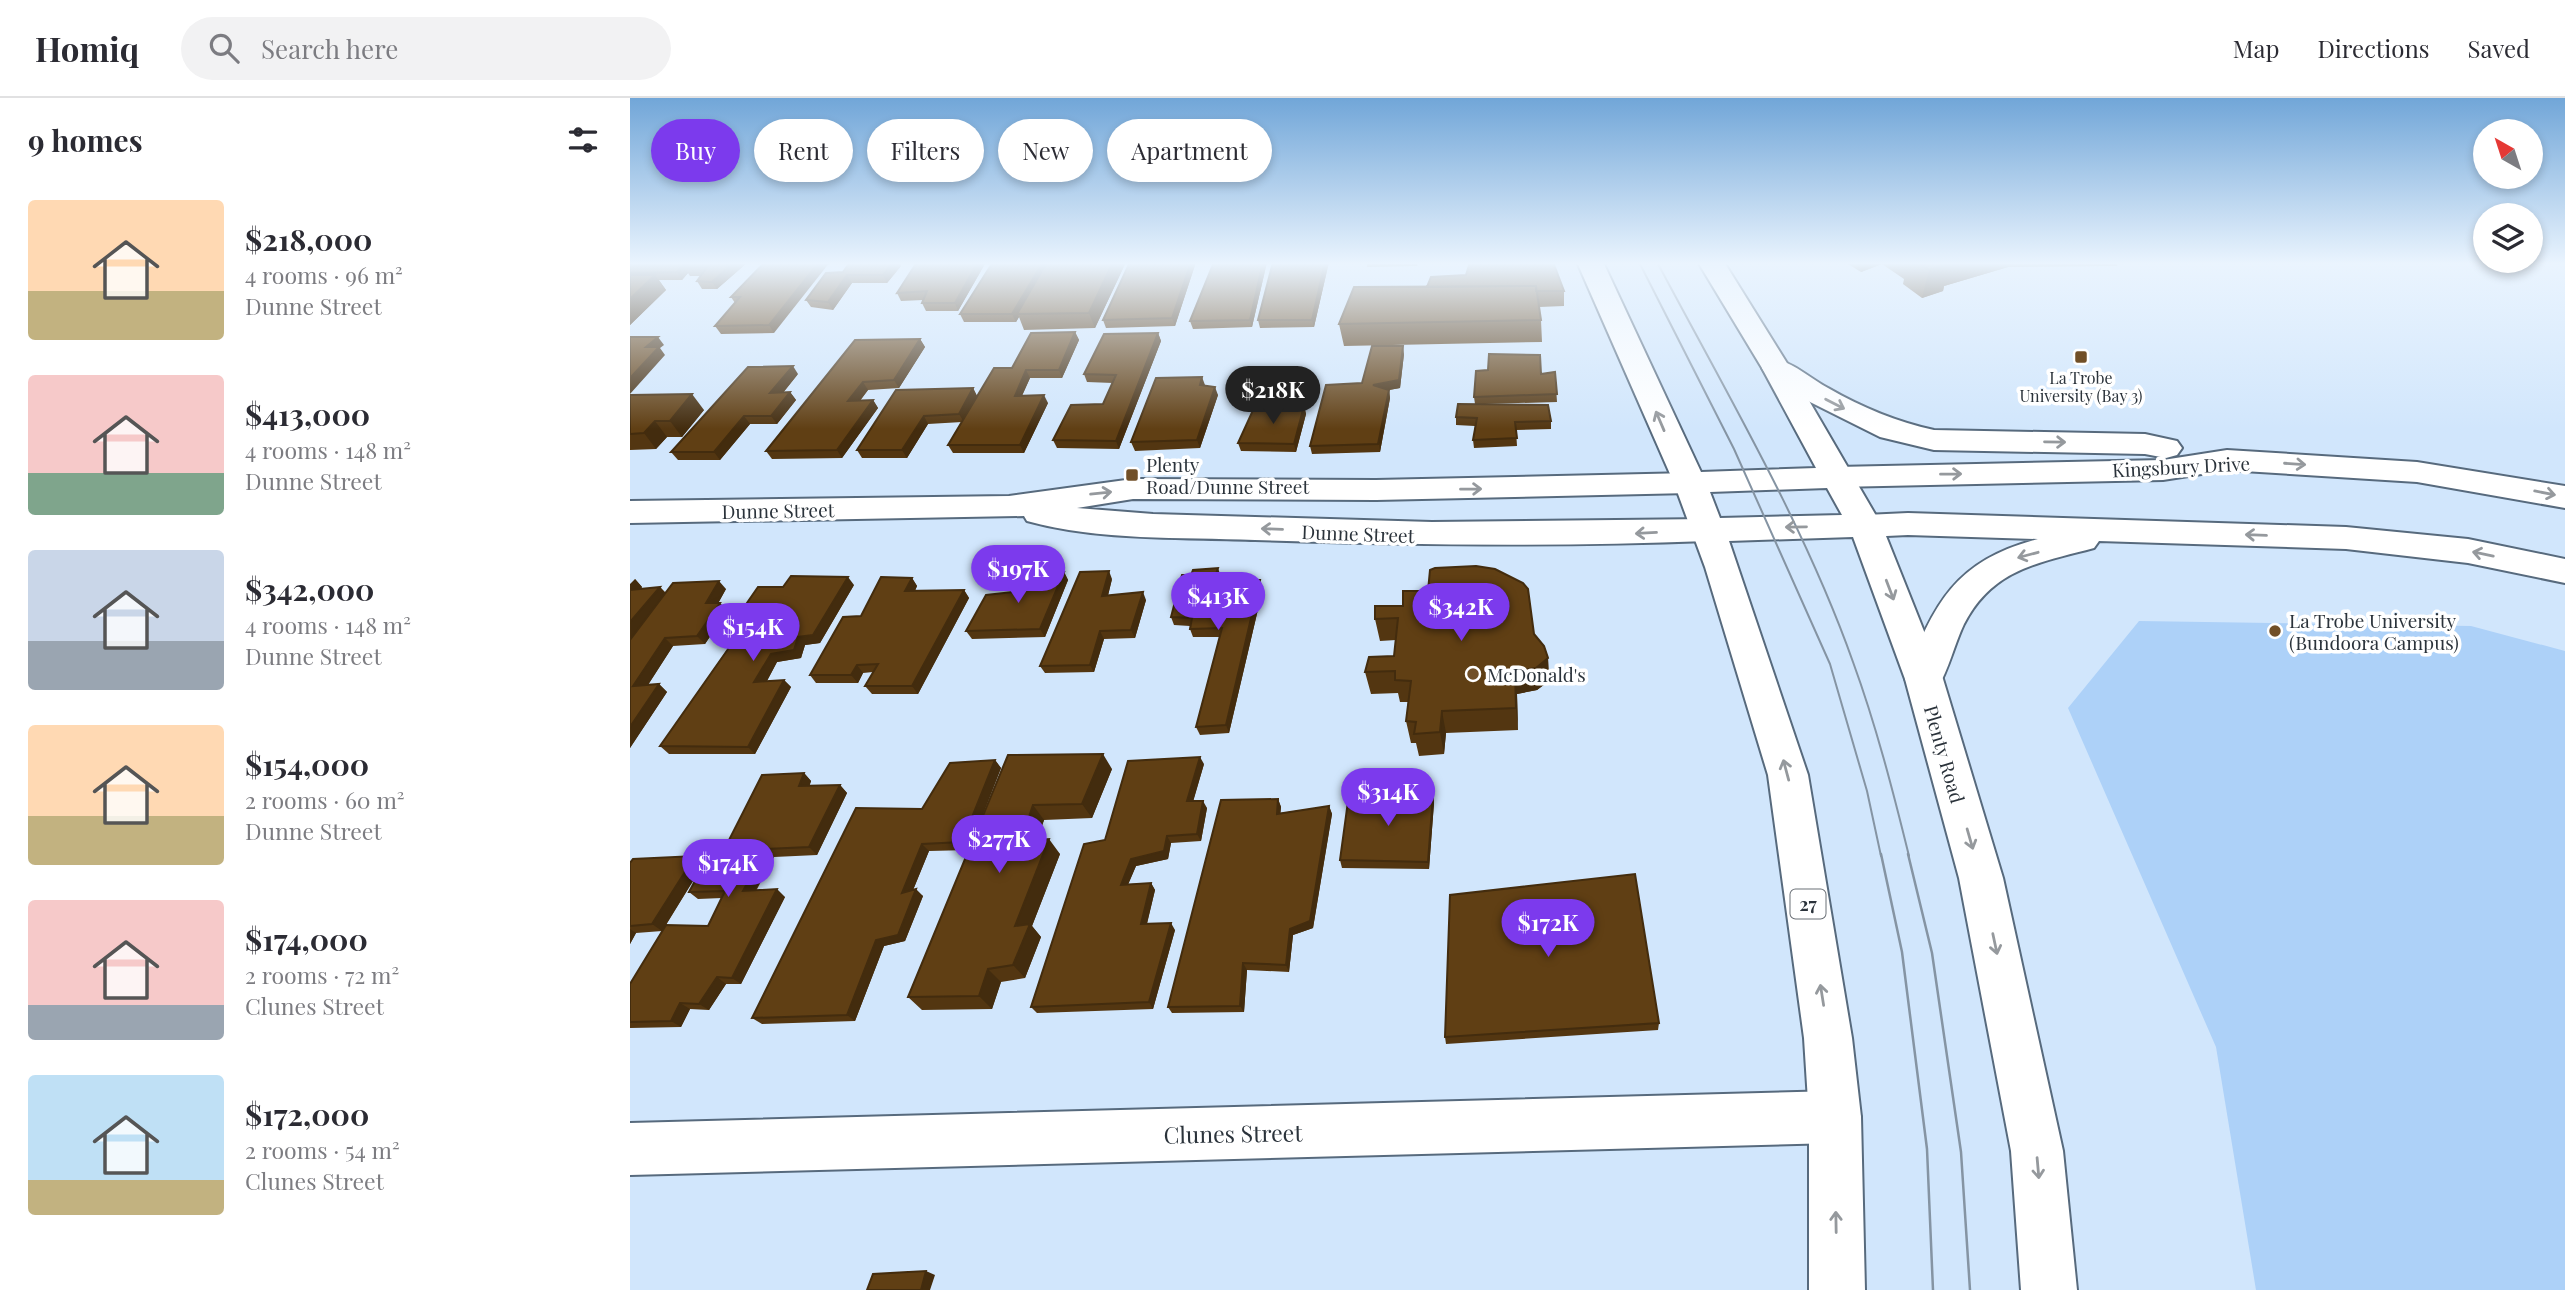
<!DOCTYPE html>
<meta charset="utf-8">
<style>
body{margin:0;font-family:"Playfair Display",serif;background:#f2f2f3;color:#2b2b33;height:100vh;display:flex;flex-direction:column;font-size:26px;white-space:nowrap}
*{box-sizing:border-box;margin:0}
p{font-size:23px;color:#7c7c81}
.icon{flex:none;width:38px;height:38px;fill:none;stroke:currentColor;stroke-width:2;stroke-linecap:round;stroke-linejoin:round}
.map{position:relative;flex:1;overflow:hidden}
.details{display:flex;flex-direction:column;background:#fff;width:630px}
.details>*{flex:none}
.guide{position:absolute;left:21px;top:21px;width:665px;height:63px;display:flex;gap:14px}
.needle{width:46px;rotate:321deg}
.buttons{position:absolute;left:1843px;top:21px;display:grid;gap:14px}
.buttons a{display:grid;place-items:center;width:70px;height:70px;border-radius:50%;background:#fff;box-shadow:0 4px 10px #0003;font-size:35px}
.price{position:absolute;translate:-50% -60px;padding:0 16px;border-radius:24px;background:#7c3aed;color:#fff;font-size:23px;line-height:46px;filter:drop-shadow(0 2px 4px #0008)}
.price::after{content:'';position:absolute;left:50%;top:42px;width:21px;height:16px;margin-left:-10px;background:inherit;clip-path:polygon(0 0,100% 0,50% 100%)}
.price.current{background:#222;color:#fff}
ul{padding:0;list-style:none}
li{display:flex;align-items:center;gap:21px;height:175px;padding:0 28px}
li span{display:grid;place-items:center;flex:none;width:196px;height:140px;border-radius:7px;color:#555}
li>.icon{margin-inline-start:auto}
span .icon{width:84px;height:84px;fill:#fffc;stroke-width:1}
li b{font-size:30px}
h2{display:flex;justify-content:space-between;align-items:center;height:84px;padding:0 28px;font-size:30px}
.tag{padding:0 24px;border-radius:32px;background:#fff;box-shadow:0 4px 10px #0003;font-size:24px;line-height:63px}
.tag.current{background:#7c3aed;color:#fff}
header{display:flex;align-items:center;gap:42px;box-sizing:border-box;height:98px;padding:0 35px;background:#fff;border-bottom:2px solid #e1e1e2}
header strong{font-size:33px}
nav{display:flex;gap:38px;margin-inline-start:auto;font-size:24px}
.search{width:490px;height:63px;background:#f2f2f3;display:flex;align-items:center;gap:18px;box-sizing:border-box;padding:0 24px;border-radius:38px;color:#7c7c81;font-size:26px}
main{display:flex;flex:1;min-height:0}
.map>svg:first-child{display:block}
.green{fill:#add1f8}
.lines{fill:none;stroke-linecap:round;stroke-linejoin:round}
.minor-casing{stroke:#576a7d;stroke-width:4}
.major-casing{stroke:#576a7d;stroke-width:4}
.highway-casing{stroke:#576a7d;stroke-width:4}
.minor{fill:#fff;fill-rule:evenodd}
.major{fill:#fff;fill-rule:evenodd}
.highway{fill:#fff;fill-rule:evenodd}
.tram-far1{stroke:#8594a3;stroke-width:2}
.tram{stroke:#8594a3;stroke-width:2.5}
.wall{fill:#533611}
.shaded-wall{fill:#432c0e}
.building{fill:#603f14;stroke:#432c0e;stroke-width:2}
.oneway{stroke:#95999d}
.poi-dot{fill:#714f27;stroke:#fff;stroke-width:2.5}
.labels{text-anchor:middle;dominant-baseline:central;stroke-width:7;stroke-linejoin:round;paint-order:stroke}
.far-poi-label{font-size:16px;fill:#2b333b;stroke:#fff}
.shield{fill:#fff;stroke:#6b7076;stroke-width:2}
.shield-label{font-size:18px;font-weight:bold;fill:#2b333b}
.poi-label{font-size:19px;fill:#2b333b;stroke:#fff;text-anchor:start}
.street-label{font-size:19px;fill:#2b333b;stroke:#fff}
.near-street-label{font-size:23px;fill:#2b333b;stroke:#fff}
</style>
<header>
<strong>Homiq</strong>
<div class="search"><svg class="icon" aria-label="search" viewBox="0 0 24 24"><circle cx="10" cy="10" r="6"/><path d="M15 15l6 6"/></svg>Search here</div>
<nav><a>Map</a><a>Directions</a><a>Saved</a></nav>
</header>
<main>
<section class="details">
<h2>9 homes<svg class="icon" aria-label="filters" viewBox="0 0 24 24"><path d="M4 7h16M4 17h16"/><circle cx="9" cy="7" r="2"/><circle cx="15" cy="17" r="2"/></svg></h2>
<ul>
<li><span style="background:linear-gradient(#ffd9b3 65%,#c2b280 0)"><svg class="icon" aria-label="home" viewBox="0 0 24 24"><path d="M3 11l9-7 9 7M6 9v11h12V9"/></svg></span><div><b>$218,000</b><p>4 rooms · 96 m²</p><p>Dunne Street</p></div></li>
<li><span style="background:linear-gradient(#f6c9c9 70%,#7fa58c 0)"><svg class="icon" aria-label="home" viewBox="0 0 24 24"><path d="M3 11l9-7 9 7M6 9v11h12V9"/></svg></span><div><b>$413,000</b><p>4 rooms · 148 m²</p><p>Dunne Street</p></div></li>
<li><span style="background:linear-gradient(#c9d6e8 65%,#9aa5b1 0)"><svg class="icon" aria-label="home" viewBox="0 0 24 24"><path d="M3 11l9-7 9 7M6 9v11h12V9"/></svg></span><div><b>$342,000</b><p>4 rooms · 148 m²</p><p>Dunne Street</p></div></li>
<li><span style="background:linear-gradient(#ffd9b3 65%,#c2b280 0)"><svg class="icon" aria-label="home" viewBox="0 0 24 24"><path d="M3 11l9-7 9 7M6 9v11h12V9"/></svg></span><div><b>$154,000</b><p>2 rooms · 60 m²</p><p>Dunne Street</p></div></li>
<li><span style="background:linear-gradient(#f6c9c9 75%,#9aa5b1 0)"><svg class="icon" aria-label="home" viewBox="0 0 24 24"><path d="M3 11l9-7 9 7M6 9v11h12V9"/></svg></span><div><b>$174,000</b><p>2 rooms · 72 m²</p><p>Clunes Street</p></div></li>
<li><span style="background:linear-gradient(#bfe0f5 75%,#c2b280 0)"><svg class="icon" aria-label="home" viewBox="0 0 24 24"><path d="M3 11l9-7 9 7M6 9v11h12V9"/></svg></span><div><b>$172,000</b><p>2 rooms · 54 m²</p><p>Clunes Street</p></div></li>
</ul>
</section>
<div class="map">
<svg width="1935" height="1192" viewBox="0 0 1935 1192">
<rect width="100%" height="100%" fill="#d1e6fc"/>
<path class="green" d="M1509 523 1841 528 1935 553V1192H1626L1586 949 1438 610Z"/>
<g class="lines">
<defs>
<path id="minor" d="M1205 993 1223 1001 1231 1019 1223 1037 1205 1045 0 1077V1025Z"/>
<path id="major" d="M1146 261C1165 266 1181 281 1198 290 1231 309 1267 324 1304 332L1515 336 1547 343 1552 350 1547 357 1536 360 1515 356 1304 352 1250 339 1178 303 1136 276 1132 270 1136 264Z
M1597 352 1787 364 1935 388V410L1787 384 1597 372 1533 382 1207 389 1196 386 1191 379 1196 372 1207 369 1533 362Z
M1060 375 1071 378 1076 385 1071 392 1060 395 746 402 503 401 447 410 523 416 802 424 1078 421 1090 424 1095 432 1090 440 1078 443C927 449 776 447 625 442 550 439 470 443 397 423L394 418 0 425V403L379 398 503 381 746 382Z
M1278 415 1716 429 1838 441 1935 461V485L1838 465 1716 451 1469 443 1464 450C1409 465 1363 470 1334 526 1324 547 1319 571 1307 591L1294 595 1281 591 1275 581C1304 505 1325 463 1408 441L1278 437 1235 439 1223 436 1218 428 1223 420 1235 417Z"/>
<path id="highway" d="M947 164H973L1071 374 1186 370 1132 270 1068 164H1094L1160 270 1252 428 1313 581 1373 780 1433 1053 1447 1192H1391L1381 1053 1329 780 1275 581 1223 439 1099 443 1178 677 1222 940 1231 1019 1235 1192H1179V1019L1174 940 1138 677 1075 469 1044 385ZM1197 390 1212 417 1090 420 1080 394Z"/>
</defs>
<use href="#minor" class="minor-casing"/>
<use href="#major" class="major-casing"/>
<use href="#highway" class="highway-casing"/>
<use href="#minor" class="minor"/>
<use href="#major" class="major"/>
<use href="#highway" class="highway"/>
<path class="tram-far1" d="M1009 164 1104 351 1200 566 1237 693 1251 758
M1027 164C1095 292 1175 428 1223 564 1246 627 1263 693 1279 758"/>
<path class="tram" d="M1251 756 1272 854 1297 1051 1303 1192
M1278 756 1302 855 1331 1054 1340 1192"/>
</g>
<path class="wall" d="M0 164H118L87 191H72L67 183 71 178H60L58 175 52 182H29L36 192 0 227Z
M135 164 144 235 91 236 85 228 105 205 101 199Z
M287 164H356L328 213H296L292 205 293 202 271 203 267 195Z
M363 164H496L465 230 394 232 389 219 386 224H334L330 216Z
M566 164 545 228 476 230 473 222Z
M584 164H637L622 229 563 231 560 223Z
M643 164H699L684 229 630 230 628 222Z
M737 164H788L787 168 737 169Z
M1218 164H1488L1487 168 1378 169 1314 188 1313 193 1292 200 1273 186 1274 181 1252 166 1231 174 1218 166Z
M271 168 257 185H222L203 212 181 209 176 202 213 174Z
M797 189 934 193V208L909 209 911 222 912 244 714 248 709 226Z
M445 234 449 242 432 280H400L392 298 418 305 394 355H323L318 347 332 324 298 326 277 360H232L227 352 343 290 347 298 382 270Z
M528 235 531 243 489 351 427 350 423 342 473 306 483 285 457 284 454 276Z
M290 241 295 249 269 290 238 292 230 303 243 302 248 310 212 360 142 361 136 353Z
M774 256 770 290 759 292 760 300 750 354 682 356 680 348 732 285Z
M925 274 927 304 855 306 921 323V331L886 332 887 348 844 350 843 342 845 328 826 327V319L845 306 844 299Z
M168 276 153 295 160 294 166 302 147 326H120L90 362H48L41 354Z
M575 287 588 297 570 350 505 353 501 344Z
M0 297 74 312 52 339H37L26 351 0 352Z
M674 308 676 316 666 354 611 353 608 345Z
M434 474 438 482 415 539 342 541 336 533Z
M591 479 590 482 633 490 599 635 570 637 566 629 590 539H563L560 531V528L544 527 541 519Z
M282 480 287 488 285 493 334 492 339 500 288 596H242L235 588 243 574 233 575 228 585H186L180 577 231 518Z
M5 481 12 489 11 491 30 489 36 495 96 491 88 505H90L97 513 75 546 43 548 18 587 29 586 37 594 0 650V542Z
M482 481 478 497 516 502 505 540 474 541 464 574 415 575 410 568Z
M224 487 190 545 175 547 171 560 147 564 137 583 154 582 161 589 125 656H39L30 648 108 536 101 528Z
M745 508 904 536 918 560 919 583 907 592 887 596 888 632 816 635 814 656 789 658 786 645H781L776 623 778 604H770L768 595 741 596 735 574 764 558 766 542 750 543 745 521Z
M378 657 482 671 462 720 414 722 407 742 430 756 402 828 411 839 395 880 371 884 362 911 292 912 278 899Z
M365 662 371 670 339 752 299 753 283 792 293 798 275 843 254 848 225 923 132 926 122 920 292 711Z
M574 666 563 703 577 710 571 743 541 745 538 761 506 768 498 786 521 785 525 792 517 826 545 832 523 911 407 915 401 909 475 742Z
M174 675 181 683 179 688 210 687 217 695 187 757 144 759 126 793 155 799 111 886H96L79 912 60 911 51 929 0 930V886L32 833 6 835 0 846V765H74L36 827 78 828 92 800 68 801 59 794 95 750Z
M803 697 804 705 799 771 712 770 710 762Z
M648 701 651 709 650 715 699 708 702 716 683 830 663 837 659 874 617 872 614 914 542 915 538 909Z
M1029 925 1028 932 816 946 815 939Z"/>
<path class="shaded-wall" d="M55 164H67L55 170 58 175 52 182 47 174Z
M104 164H118L87 191 82 184Z
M189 164H200L144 235 139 227Z
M263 164H269L271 168 257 185 253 177Z
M348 164H356L328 213 325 205Z
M413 164H421L387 216 389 219 386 224 382 216Z
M483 164H496L465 230 459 215Z
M561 164H566L545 228 542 220Z
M633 164H637L622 229 620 222Z
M695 164H699L684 229 682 222Z
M1233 164H1252V166L1231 174Z
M1315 164H1380L1378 169 1314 188 1313 193 1292 200 1299 172Z
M25 177 36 192 0 227V201Z
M217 177 222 185 203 212 198 204Z
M445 234 449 242 432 280 429 272Z
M528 235 531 243 489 351 486 343Z
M28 239 34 247 30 250 35 257 0 296V280L16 249Z
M290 241 295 249 269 290 264 282Z
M773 248 774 256 770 290 759 292 760 300 750 354 743 287Z
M163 268 168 276 146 303 140 295Z
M396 272 400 280 388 306 385 298Z
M572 279 575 287 572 295 570 287Z
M233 284 238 292 223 311 218 303Z
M585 289 588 297 570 350 567 342Z
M343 290 347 298 334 324 329 316Z
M160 294 166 302 147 326 141 318Z
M62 296 74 312 52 339 40 323Z
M414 297 418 305 394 355 390 347Z
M243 302 248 310 212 360 207 352Z
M674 308 676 316 666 354 664 346Z
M114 318 120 326 90 362 84 354Z
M294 318 298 326 277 360 272 352Z
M25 323 37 339 26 351 14 335Z
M588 470 591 479 587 490 584 482Z
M479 473 482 481 476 506 472 498Z
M434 474 438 482 415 539 410 531Z
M218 479 224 487 190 545 175 547 171 560 147 564 132 592 124 584 141 556Z
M282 480 287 488 281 501 275 493Z
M5 481 12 489 2 500 0 498V486Z
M630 482 633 490 599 635 596 627Z
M89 483 96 491 84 513 76 505Z
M30 489 37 497 0 541V524Z
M334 492 339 500 288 596 282 588Z
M513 494 516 502 505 540 501 532Z
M90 505 97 513 75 546 67 538Z
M470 533 474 541 464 574 460 567Z
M35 540 43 548 12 596 3 588Z
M918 560 919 583 907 592 887 596 888 632 886 610 885 573Z
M227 567 233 575 228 585 221 577Z
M154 582 161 589 125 656 118 649Z
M29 586 37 594 0 650V629Z
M812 613 816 635 814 656 810 634Z
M473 656 482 671 462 720 452 706Z
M570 659 574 666 561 711 557 703Z
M365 662 371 670 339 752 332 744Z
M174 675 181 683 177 696 169 688Z
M210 687 217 695 187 757 179 749Z
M803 697 804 705 799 771 798 764Z
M648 701 651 709 650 723 647 716Z
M573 703 577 710 571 743 567 736Z
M403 707 414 722 402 757 391 743Z
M699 708 702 716 683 830 663 837 659 874 656 867 660 831Z
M537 738 541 745 538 761 506 768 495 794 491 787 501 761Z
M419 741 430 756 402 828 411 839 395 880 383 867 385 828Z
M292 746 299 753 279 802 272 795Z
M136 751 144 759 121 800 113 793Z
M65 758 74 765 32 833 22 826Z
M521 785 525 792 515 833 511 826Z
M147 791 155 799 111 886 102 880Z
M286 791 293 798 275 843 254 848 225 923 217 917 246 842Z
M541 825 545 832 523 911 519 904Z
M0 831 6 835 0 846Z
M613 865 617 872 614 914 610 908Z
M358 871 371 884 362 911 349 898Z
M87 879 96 886 79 912 69 906Z
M50 905 60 911 51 929 41 923Z
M296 1173 305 1177 300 1192H291Z"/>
<path class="building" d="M0 164H55L47 174 0 175Z
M61 164H104L82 184 67 183 77 169 55 170Z
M135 164H189L139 227 85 228 110 199H101Z
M220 164H263L253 177H217L198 204 176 202 196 175 213 174Z
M287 164H348L325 205H292L297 193 267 195Z
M363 164H413L382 216H330Z
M417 164H483L459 215 387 216Z
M500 164H561L542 220 473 222Z
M584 164H633L620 222 560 223Z
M643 164H695L682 222H628Z
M840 164H923L934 193H906V188L797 189 801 179 836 177Z
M1288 164H1319L1320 165 1299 172Z
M0 177H25L0 201Z
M906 188 911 222 709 226 724 189Z
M445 234 429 272H396L385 298 414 297 390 347H318L364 270H382L401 235Z
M528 235 486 343 423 342 441 307 473 306 486 277 454 276 474 236Z
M0 239H28L16 249H29L0 280Z
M290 241 264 282 233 284 218 303 243 302 207 352 136 353 225 242Z
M742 248H773L769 282 743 287 759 292 748 346 680 348 696 287 732 285Z
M859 256 910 257 911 276 925 274 927 296 844 299 846 273 858 272Z
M163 268 140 295 160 294 141 318H114L84 354H41L118 269Z
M572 279 570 287 585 289 567 342 501 344 526 280Z
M343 290 329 316 294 318 272 352H227L266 292Z
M62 296 40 323H25L14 335 0 336V297Z
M828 306 918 307 921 323 885 324 887 340 843 342 847 320 826 319Z
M674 308 664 346 608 345 624 310Z
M846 468 865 471 893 485 898 491 904 536 914 548 918 560 906 570 885 573 886 610 812 613 810 634 784 636 786 624 776 623 781 583 765 582V573L735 574 739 559 764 558 768 520 745 521V508H773V493H798L800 472 805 470Z
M588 470 584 482H630L596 627 566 629 592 530 560 531 562 520 541 519 552 477H561L563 472Z
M479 473 472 498 513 494 501 532 470 533 460 567 410 568 450 474Z
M434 474 410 531 336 533 356 497 383 494 393 476Z
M161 478 218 479 183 537 168 539 164 552 141 556 124 584 154 582 118 649 30 648 115 527 101 528 128 489H153Z
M251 479 282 480 275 493 334 492 282 588H235L248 566 227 567 221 577H180L213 519 231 518Z
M89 483 76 505H90L67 538 35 540 3 588 29 586 0 629V542L43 485Z
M30 489 0 524V492Z
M473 656 452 706 403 707 391 743 419 741 385 828 400 826 383 867 358 871 349 898 278 899 378 657Z
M570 659 557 703H573L567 736 537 738 534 753 501 761 491 787 521 785 511 826 541 825 519 904 401 909 454 746 475 742 498 663Z
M365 662 332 744 292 746 272 795 286 791 268 837 246 842 217 917 122 920 226 710 292 711 320 665Z
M174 675 169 688 210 687 179 749 136 751 113 793 147 791 102 880 87 879 69 906 50 905 41 923 0 924V886L36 827 78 828 95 793 59 794 83 750H95L132 677Z
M719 696 803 697 798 764 710 762Z
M648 701 647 716 699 708 680 823 660 831 656 867 613 865 610 908 538 909 591 702Z
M65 758 22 826 0 828V765L3 761Z
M1005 776 1029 925 815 939 820 797Z
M296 1173 291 1192H237L243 1176Z"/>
<defs><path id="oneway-shaft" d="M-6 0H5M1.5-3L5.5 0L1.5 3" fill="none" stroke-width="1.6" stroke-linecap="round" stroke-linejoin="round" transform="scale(1.75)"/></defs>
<g class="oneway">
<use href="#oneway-shaft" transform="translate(1205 306) rotate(27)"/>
<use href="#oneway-shaft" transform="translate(1030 323) rotate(-113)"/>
<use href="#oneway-shaft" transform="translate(1425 344) rotate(1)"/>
<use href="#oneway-shaft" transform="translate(1665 366) rotate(4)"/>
<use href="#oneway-shaft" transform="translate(1321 376) rotate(-1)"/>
<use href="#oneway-shaft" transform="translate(841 391) rotate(-1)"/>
<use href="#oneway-shaft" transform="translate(471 395) rotate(-6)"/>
<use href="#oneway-shaft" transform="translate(1915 395) rotate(11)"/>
<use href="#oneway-shaft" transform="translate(1166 429) rotate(179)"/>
<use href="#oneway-shaft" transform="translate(642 431) rotate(-178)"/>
<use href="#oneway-shaft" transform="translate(1016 435) rotate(177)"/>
<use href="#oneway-shaft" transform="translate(1626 437) rotate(-178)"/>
<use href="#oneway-shaft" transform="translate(1853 456) rotate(-168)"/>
<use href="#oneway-shaft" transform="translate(1398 457) rotate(165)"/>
<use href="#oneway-shaft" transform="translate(1260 492) rotate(69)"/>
<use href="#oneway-shaft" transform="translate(1156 672) rotate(-105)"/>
<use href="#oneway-shaft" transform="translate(1340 741) rotate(74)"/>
<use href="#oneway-shaft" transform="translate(1365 846) rotate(78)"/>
<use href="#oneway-shaft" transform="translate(1192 897) rotate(-99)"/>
<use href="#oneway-shaft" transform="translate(1408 1070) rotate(85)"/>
<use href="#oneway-shaft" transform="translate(1206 1124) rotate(-91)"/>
</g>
<linearGradient id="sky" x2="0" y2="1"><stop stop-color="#71a6d8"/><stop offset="0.5" stop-color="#eaf4fe"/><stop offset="1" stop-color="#eaf4fe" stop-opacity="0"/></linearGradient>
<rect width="1935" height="331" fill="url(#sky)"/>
<g class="poi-dot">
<rect x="1444" y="252" width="14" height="14" rx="3.5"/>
<rect x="495" y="370" width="14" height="14" rx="3.5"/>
<circle cx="1645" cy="533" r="7"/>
<circle cx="843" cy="576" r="7"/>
</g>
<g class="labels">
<g class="far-poi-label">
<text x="1451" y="279">La Trobe<tspan x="1451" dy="18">University (Bay 3)</tspan></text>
</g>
<rect class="shield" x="1160.5" y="791.5" width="35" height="29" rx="5"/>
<g class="shield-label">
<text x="1178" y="806">27</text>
</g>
<g class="poi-label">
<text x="516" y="366">Plenty<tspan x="516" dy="22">Road/Dunne Street</tspan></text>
<text x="1659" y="522">La Trobe University<tspan x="1659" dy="22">(Bundoora Campus)</tspan></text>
<text x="857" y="576">McDonald's</text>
</g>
<g class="street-label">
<text transform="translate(1551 368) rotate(-3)">Kingsbury Drive</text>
<text transform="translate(148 412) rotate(-1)">Dunne Street</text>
<text transform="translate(728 435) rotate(2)">Dunne Street</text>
<text transform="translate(1315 656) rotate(74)">Plenty Road</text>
</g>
<g class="near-street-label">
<text transform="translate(603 1035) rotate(-1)">Clunes Street</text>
</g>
</g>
</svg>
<div class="buttons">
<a><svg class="needle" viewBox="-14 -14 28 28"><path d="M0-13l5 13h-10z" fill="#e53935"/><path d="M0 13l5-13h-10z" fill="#7c7c81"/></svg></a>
<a><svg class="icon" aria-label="layers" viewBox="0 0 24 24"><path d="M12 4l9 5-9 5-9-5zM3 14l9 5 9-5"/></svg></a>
</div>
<b class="price current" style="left:643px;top:328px">$218K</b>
<b class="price" style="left:388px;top:507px">$197K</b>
<b class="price" style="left:588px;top:534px">$413K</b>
<b class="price" style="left:831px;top:545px">$342K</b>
<b class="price" style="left:123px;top:565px">$154K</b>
<b class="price" style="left:758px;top:730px">$314K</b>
<b class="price" style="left:369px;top:777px">$277K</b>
<b class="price" style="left:98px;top:801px">$174K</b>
<b class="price" style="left:918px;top:861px">$172K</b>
<div class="guide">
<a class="tag current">Buy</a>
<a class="tag">Rent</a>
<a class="tag">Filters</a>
<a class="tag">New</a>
<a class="tag">Apartment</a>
</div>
</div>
</main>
